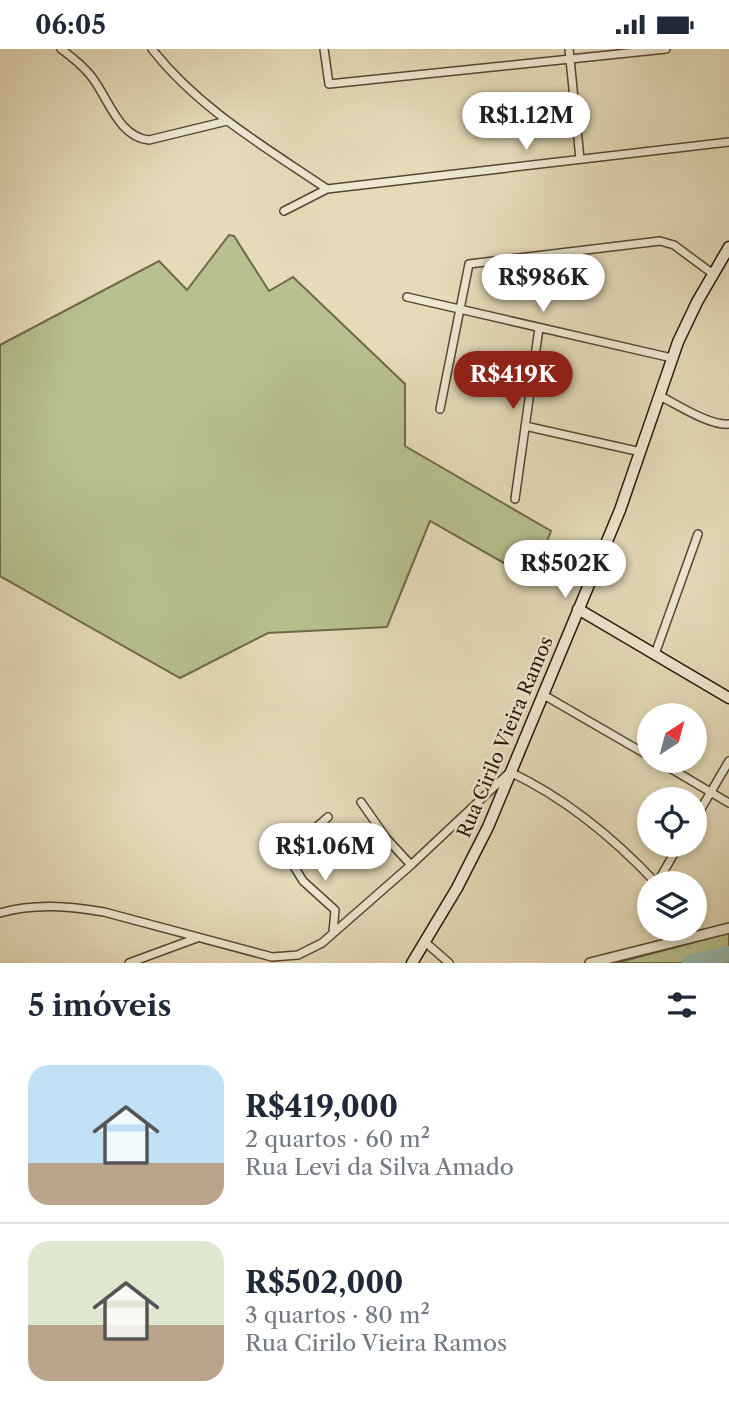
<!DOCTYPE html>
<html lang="pt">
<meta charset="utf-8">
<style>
body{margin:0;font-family:"Libre Caslon Text",serif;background:#f6f6f7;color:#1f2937;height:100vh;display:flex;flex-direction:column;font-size:26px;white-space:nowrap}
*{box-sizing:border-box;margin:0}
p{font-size:23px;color:#747a83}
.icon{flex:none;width:38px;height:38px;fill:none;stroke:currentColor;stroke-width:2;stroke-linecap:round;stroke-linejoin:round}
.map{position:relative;height:914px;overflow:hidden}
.panel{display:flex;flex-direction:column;background:#fff;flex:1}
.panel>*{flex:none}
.needle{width:46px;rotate:36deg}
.fabs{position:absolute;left:637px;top:654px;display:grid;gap:14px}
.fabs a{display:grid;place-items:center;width:70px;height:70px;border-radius:50%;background:#fff;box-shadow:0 4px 10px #0003;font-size:35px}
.price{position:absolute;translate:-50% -60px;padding:0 16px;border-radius:24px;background:#fff;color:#222;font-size:23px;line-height:46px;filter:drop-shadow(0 2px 4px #0008)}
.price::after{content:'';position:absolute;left:50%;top:42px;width:21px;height:16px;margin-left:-10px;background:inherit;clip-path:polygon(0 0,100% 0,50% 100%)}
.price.selected{background:#8f2418;color:#fff}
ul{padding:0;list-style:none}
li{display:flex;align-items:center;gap:21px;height:175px;padding:0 28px}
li+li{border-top:2px solid #e0e1e3}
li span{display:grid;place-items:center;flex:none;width:196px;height:140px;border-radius:21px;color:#555}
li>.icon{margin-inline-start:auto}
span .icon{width:84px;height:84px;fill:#fffc;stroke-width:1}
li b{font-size:30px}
h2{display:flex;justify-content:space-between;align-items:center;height:84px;padding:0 28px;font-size:30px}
.status{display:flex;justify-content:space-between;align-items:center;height:49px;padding:0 35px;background:#fff;direction:ltr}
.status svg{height:19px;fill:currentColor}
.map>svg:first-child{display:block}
.green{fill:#b7c08e;stroke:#6f6a4a;stroke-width:2}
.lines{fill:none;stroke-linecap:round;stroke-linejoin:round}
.river{stroke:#96bbae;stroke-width:16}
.minor-casing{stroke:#564632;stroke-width:10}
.tertiary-casing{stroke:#564632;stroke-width:12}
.secondary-casing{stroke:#271405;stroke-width:13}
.minor{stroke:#eee8d2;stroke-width:7}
.tertiary{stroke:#eee8d2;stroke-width:9}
.secondary{stroke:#eee8d2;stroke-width:10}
.labels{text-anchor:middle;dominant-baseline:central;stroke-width:5;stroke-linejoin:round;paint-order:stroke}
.street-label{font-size:19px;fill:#271405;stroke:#eee8d2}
</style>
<div class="status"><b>06:05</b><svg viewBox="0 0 49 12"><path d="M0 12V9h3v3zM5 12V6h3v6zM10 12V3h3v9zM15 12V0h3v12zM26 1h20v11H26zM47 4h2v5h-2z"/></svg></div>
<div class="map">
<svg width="729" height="914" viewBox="0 0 729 914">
<rect width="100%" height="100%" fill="#e5dbb9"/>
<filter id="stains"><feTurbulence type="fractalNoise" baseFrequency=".00286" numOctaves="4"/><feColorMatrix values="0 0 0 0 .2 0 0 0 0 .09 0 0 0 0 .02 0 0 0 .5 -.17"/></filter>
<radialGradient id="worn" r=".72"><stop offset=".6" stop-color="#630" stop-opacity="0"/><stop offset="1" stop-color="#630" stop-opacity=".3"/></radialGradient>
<path class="green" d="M229 186 234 187 269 242 293 228 405 335V397L551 482 532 530 430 472 387 578 268 584 180 629 0 527V296L159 212 187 241Z
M729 884V914H616Z"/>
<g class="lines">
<path class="river" d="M690 914 729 905"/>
<defs>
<path id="minor" d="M61 0C72 8 82 16 91 27 108 48 118 88 149 91L227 72
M152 0C198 59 265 98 327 140L729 93
M324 0 329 35 666 0
M569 0 580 110
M284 162 327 140
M407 248 672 309
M660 347C678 356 710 377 729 375
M440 360 469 215 660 192 674 196 713 225
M525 377 641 403
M515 450 539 279
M655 605 698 485
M542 645 649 707
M658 712 729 754
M361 753 387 790 411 816
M695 770 729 712
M277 790 303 832 335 861 333 884
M286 805 328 768
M657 834 679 796
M0 864C35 854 69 857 104 863L272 908 298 906 322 894 411 816 510 723C567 750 614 789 657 835
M425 893 449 914
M129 914 197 889"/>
<path id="tertiary" d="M590 914 729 879"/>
<path id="secondary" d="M578 560 729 649
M412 914 457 839 488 778 620 461 678 293 697 253 729 198"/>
</defs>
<use href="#minor" class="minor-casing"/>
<use href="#tertiary" class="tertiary-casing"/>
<use href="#secondary" class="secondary-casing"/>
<use href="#minor" class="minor"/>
<use href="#tertiary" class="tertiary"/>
<use href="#secondary" class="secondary"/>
</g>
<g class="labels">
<g class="street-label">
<text transform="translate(505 688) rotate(-67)">Rua Cirilo Vieira Ramos</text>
</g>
</g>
<rect width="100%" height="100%" filter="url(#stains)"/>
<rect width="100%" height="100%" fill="url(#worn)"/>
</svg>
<div class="fabs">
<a><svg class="needle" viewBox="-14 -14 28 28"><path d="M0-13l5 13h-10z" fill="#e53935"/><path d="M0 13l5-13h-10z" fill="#747a83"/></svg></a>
<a><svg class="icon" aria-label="locate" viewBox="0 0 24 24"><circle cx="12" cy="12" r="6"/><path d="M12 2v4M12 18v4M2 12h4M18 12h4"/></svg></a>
<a><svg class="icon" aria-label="layers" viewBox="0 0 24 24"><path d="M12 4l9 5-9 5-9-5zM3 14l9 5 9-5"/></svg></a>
</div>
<b class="price" style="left:526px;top:103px">R$1.12M</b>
<b class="price" style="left:543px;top:265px">R$986K</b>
<b class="price selected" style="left:513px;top:362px">R$419K</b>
<b class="price" style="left:565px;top:551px">R$502K</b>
<b class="price" style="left:325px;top:834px">R$1.06M</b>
</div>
<section class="panel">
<h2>5 imóveis<svg class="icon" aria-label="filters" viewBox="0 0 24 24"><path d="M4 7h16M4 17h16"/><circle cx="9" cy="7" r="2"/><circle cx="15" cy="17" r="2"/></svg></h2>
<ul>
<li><span style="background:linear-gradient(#bfe0f5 70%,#b9a48a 0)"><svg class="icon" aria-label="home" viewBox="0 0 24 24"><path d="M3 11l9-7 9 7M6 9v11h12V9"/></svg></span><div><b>R$419,000</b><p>2 quartos · 60 m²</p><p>Rua Levi da Silva Amado</p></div></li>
<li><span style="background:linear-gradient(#dfe7d0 60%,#b9a48a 0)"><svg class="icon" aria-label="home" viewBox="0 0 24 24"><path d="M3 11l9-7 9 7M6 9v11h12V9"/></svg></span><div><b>R$502,000</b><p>3 quartos · 80 m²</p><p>Rua Cirilo Vieira Ramos</p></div></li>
</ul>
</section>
